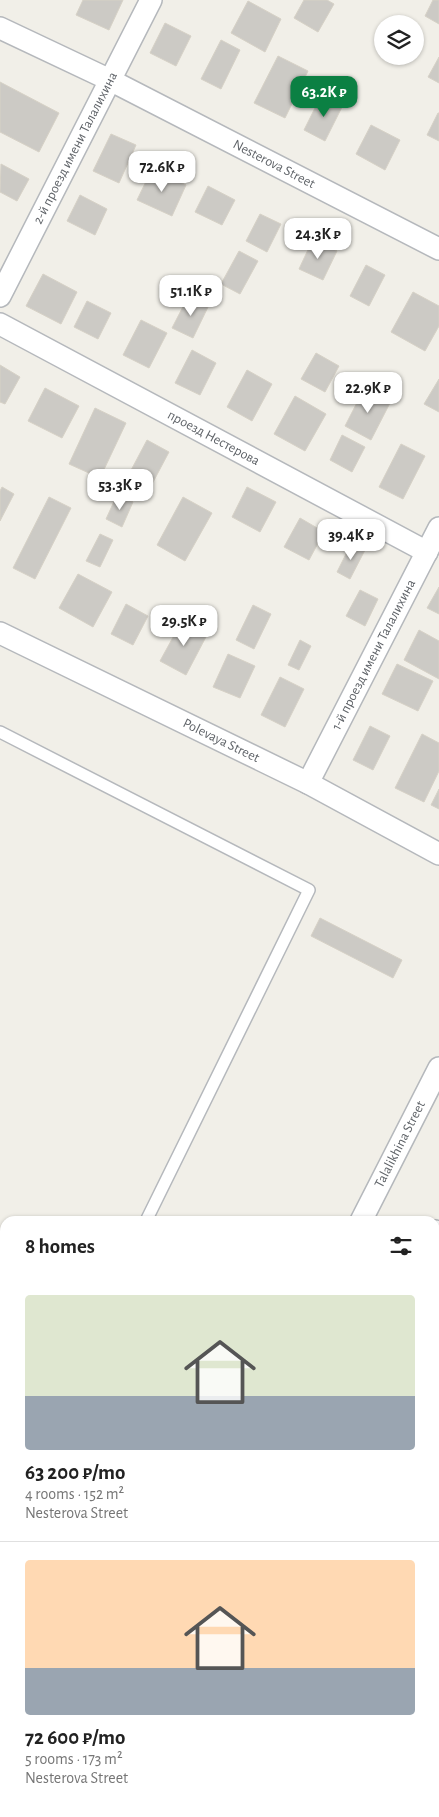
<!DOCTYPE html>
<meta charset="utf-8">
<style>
body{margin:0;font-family:"Alegreya Sans",sans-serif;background:#f6f6f6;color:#222;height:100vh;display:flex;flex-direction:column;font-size:19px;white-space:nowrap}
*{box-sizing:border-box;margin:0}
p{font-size:16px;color:#767676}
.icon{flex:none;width:28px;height:28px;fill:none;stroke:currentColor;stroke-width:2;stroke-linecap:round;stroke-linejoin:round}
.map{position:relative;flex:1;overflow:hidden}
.sheet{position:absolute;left:0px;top:1216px;width:440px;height:601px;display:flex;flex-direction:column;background:#fff;border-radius:15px 15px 0 0;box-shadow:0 1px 4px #0004}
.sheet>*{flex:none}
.tools{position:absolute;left:374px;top:15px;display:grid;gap:10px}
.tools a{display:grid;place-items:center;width:50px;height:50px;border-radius:50%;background:#fff;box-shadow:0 1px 4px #0004;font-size:25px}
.price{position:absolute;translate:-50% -42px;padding:0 11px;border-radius:10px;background:#fff;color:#222;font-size:16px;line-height:32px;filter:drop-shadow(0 1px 2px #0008)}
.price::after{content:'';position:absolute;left:50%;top:30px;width:15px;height:11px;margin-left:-8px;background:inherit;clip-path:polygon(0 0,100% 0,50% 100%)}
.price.on{background:#0b8043;color:#fff}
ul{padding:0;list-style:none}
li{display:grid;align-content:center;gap:10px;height:265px;padding:0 25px}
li+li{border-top:1px solid #e0e0e0}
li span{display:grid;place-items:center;height:155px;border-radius:5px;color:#555}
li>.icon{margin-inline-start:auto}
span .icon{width:90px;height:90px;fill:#fffc;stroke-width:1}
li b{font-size:21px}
h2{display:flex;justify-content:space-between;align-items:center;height:60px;padding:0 25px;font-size:21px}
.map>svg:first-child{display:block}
.green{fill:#c5e8c5}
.building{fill:#cccac5;stroke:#d6d1c6}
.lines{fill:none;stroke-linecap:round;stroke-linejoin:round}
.lane-casing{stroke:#b5b8bc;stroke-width:14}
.street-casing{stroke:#b5b8bc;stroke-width:24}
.lane{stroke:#fff;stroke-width:11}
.street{stroke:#fff;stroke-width:21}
.labels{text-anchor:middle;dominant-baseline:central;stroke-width:4;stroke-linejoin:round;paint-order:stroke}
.street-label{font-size:14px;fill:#5f6368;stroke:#fff}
</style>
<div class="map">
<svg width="439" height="1817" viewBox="0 0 439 1817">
<rect width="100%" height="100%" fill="#f1efe8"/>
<path class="green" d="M435 1428H439V1817H89L91 1812H435Z"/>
<path class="building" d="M83 0H123L109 30 76 15Z
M304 0H327L334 4 318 32 294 18Z
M433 0H439V24L425 16Z
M248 1 281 19 265 52 231 33Z
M165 23 191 36 176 66 150 53Z
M221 40 240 50 221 89 201 79Z
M278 56 308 71 285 118 254 103Z
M439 57V83L428 77Z
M0 82 59 113 39 152 0 132Z
M322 94 343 105 325 141 304 130Z
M438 113H439V141L427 135Z
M371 125 400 140 385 170 356 154Z
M111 134 136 145 119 183 93 171Z
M1 164 29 179 17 201 0 192Z
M152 169 186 185 172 216 137 200Z
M208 186 235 200 222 225 195 212Z
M80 195 107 209 95 235 67 221Z
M260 214 281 224 267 252 246 241Z
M313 239 337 251 323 280 299 269Z
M239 251 258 261 240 294 221 284Z
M366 265 385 275 369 306 350 296Z
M43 274 77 292 61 324 26 306Z
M413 292 439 306V326L425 351 391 332Z
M189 295 209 305 193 338 172 328Z
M87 301 111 313 98 339 74 327Z
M141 320 167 333 149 368 123 355Z
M192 350 216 363 200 395 175 383Z
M316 353 339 366 325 392 301 379Z
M0 365 20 377 5 404 0 402Z
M247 370 272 384 252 421 227 407Z
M439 379V412L424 404Z
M365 387 391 401 371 440 345 426Z
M45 388 79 406 62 438 28 421Z
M295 396 326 414 305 451 274 434Z
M95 408 126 423 100 478 69 464Z
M342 435 365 447 352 472 330 460Z
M147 440 169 452 151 486 129 474Z
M401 444 425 456 403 499 379 487Z
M2 487 14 494 0 521V491Z
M247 487 276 502 260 532 232 517Z
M117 495 133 502 122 527 106 519Z
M49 497 71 508 35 579 13 568Z
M183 497 212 513 185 561 157 545Z
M300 518 324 532 309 560 284 547Z
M100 534 113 540 100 567 86 561Z
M351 544 365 550 350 579 337 572Z
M78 574 112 592 93 627 59 608Z
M439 587V614L427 608Z
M360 590 378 599 365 626 346 616Z
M126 604 148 616 133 645 111 634Z
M253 605 271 614 254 649 236 640Z
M183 619 208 633 186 675 160 661Z
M419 630 439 641V679L404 660Z
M300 640 311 646 299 670 288 665Z
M228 654 255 666 240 698 213 687Z
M397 664 433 681 418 711 382 694Z
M280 677 304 689 285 727 261 715Z
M370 726 390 736 373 770 353 760Z
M422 734 439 743V771L424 802 395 788Z
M439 789V809L431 805Z
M320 918 402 960 393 978 311 936Z
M435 1277H439V1329H435Z"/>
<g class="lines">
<defs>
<path id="lane" d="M0 732 309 890 146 1221
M0 1518 5 1508"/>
<g id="street">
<path id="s1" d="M0 28 110 80 439 249"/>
<path id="s2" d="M0 296 151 0"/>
<path id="s3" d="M0 324 427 552"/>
<path id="s4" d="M0 633 308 783 439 854"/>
<path id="s5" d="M308 783 439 528"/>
<path id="s6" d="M361 1221 439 1068"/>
<path d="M435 1231 439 1232"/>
<path d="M57 1817 59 1812"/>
</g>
</defs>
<use href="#lane" class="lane-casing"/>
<use href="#street" class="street-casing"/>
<use href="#lane" class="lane"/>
<use href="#street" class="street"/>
</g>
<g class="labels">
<g class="street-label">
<text stroke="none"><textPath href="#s2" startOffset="166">2-й проезд имени Талалихина</textPath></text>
<text stroke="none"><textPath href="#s1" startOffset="306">Nesterova Street</textPath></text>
<text stroke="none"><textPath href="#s3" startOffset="242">проезд Нестерова</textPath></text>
<text stroke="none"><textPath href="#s5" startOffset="144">1-й проезд имени Талалихина</textPath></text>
<text stroke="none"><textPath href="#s4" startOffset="246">Polevaya Street</textPath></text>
<text stroke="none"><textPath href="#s6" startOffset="86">Talalikhina Street</textPath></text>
</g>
</g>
</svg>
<div class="tools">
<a><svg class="icon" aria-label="layers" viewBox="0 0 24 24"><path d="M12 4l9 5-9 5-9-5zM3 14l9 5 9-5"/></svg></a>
</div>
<b class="price on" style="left:324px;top:118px">63.2K ₽</b>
<b class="price" style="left:162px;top:193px">72.6K ₽</b>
<b class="price" style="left:318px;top:260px">24.3K ₽</b>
<b class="price" style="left:191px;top:317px">51.1K ₽</b>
<b class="price" style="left:368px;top:414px">22.9K ₽</b>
<b class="price" style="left:120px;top:511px">53.3K ₽</b>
<b class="price" style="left:351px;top:561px">39.4K ₽</b>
<b class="price" style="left:184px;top:647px">29.5K ₽</b>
<section class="sheet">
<h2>8 homes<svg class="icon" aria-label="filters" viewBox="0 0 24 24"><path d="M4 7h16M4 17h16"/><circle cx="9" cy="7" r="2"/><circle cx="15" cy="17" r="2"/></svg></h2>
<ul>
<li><span style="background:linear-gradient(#dfe7d0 65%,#9aa5b1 0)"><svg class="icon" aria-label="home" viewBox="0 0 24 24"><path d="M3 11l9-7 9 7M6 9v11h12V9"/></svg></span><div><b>63 200 ₽/mo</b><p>4 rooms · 152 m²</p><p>Nesterova Street</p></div></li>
<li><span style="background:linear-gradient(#ffd9b3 70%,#9aa5b1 0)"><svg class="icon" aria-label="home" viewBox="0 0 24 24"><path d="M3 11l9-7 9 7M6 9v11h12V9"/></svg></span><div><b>72 600 ₽/mo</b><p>5 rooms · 173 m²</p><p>Nesterova Street</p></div></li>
</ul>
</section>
</div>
